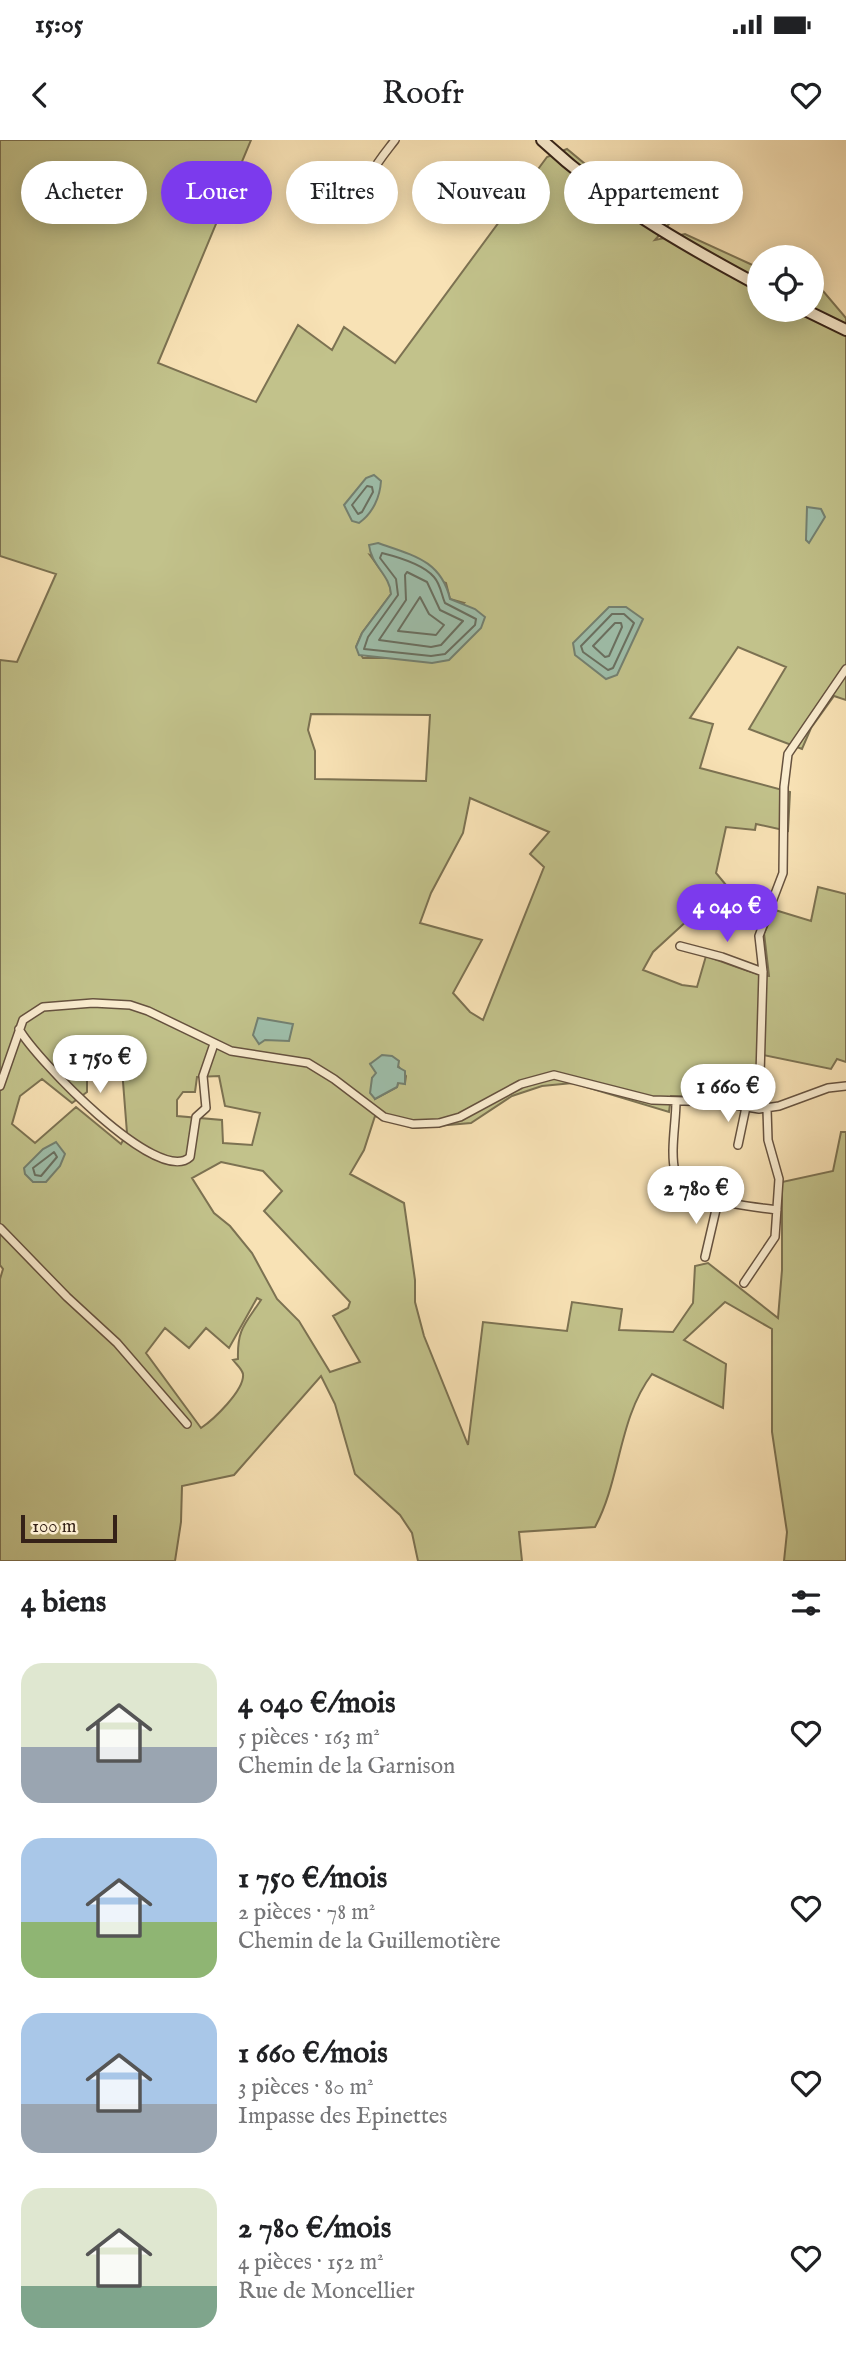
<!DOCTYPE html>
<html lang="fr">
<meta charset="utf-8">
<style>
body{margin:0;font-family:"IM FELL English",serif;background:#f2f2f2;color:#202124;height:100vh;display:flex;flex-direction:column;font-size:26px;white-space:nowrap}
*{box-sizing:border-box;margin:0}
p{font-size:23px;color:#757577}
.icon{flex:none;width:38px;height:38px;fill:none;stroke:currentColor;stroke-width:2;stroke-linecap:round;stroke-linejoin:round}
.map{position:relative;height:1421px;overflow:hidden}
.details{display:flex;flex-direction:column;background:#fff;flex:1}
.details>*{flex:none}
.hud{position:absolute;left:21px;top:21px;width:805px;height:63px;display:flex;gap:14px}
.controls{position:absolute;left:747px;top:105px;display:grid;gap:14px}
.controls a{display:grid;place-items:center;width:77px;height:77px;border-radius:50%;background:#fff;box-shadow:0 4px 18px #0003;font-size:35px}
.scale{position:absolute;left:21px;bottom:18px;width:96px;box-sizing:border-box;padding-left:7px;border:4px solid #352218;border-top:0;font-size:19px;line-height:24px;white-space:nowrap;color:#352218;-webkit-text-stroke:5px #faeccf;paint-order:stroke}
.price{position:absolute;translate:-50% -60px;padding:0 16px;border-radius:24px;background:#fff;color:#222;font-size:23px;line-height:46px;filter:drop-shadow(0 2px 4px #0008)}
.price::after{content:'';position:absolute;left:50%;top:42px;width:21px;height:16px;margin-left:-10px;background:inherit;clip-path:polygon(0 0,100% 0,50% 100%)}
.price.active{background:#7c3aed;color:#fff}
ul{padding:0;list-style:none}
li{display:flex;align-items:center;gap:21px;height:175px;padding:0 21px}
li span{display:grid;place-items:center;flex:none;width:196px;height:140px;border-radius:21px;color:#555}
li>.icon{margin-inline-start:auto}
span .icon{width:84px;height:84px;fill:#fffc;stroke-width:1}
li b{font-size:30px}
h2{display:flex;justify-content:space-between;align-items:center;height:84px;padding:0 21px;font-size:30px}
.pill{padding:0 24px;border-radius:32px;background:#fff;box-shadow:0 4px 18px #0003;font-size:24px;line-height:63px}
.pill.active{background:#7c3aed;color:#fff}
.status{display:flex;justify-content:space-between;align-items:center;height:49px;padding:0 35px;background:#fff;direction:ltr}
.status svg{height:19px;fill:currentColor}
header{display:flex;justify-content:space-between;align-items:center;height:91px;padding:0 21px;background:#fff;font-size:32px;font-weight:600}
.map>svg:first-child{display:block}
.green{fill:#c2c28b;stroke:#7c7252;stroke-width:2;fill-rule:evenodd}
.water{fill:#9ebeaa;stroke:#748070;stroke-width:2}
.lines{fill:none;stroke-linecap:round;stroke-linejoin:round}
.shore{stroke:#6a7061;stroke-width:2}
.street-casing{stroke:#66523f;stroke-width:10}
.secondary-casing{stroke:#352218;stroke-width:14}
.street{stroke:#faeccf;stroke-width:7}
.secondary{stroke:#faeccf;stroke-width:10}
</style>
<div class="status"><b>15:05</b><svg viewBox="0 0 49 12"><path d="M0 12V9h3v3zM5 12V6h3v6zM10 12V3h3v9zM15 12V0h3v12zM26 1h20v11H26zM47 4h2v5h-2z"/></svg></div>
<header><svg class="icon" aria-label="back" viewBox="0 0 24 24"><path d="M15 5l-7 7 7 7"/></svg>Roofr<svg class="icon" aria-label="heart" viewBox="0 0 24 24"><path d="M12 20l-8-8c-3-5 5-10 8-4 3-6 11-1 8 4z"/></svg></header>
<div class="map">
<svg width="846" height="1421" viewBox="0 0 846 1421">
<rect width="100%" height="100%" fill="#f8e2b5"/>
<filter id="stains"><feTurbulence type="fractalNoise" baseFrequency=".00286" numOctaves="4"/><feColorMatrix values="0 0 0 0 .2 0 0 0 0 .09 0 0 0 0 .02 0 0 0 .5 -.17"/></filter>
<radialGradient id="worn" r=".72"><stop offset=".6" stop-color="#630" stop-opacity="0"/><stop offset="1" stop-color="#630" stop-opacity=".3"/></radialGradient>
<path class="green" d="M0 0H251L158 223 256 262 298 185 332 210 344 187 395 223 547 17 567 9 626 58 669 84 655 100 685 94 759 128 760 170H812V138L846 178V560L834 556 811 588 802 609 749 589 786 527 738 507 690 578 713 584 700 628 790 652 788 691 756 684 755 690 726 687 716 733 726 745 653 812 643 830 682 845 697 847 706 816C721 821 757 836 769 836L764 793 775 770 811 781 818 747 846 754V922L837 919 831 929 758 914 756 963 712 957 671 956 669 972 573 943 542 946 512 956 471 983 413 988 375 976 364 1010 350 1034 404 1063 415 1140V1162L424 1196 468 1305 483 1182 567 1191 572 1162 622 1169 619 1190 673 1192 693 1163 695 1126 708 1123 778 1178 782 1130V1042L833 1031 841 992H846V1421H784L787 1392 772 1292V1189L725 1162 684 1200 726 1224 723 1268 652 1234C618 1279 621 1339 595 1387L519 1392 522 1421H418L412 1393 400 1375 355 1334 335 1264 321 1236 234 1335 182 1346 181 1382 175 1421H0V1139L3 1129 0 1125V520L17 522 56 434 0 416ZM370 415 446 443 450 459 464 463 387 518H363L356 507 362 493 391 454 390 443ZM311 574 430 575 426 641 315 639V611L308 590ZM470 658 549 692 530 714 544 727 483 880 470 872 453 853 482 800 420 783 431 753 463 693ZM371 924 398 926 406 936 405 943H398L397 947 375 959 372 938 377 933ZM87 928 122 929 127 993 121 1004 76 967 35 1003 12 984 20 956 42 939 72 963 87 952ZM219 936 225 966 260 973 252 1005 223 1003 222 980 177 976V960L183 952H195L197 937ZM221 1022 263 1031 282 1051 264 1071 350 1162 348 1168 333 1176 360 1222 330 1232 299 1181 277 1159 252 1113 230 1086 214 1073 192 1038ZM257 1158 261 1160C245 1184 237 1189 238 1219L233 1220C237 1225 242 1229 243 1234 245 1250 213 1280 201 1288L146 1213 165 1188 189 1208 206 1188 229 1208Z"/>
<path class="water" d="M374 335 381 341C380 357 373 373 359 383L352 381 344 365 366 338Z
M807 367 821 369 825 377 809 403 806 400Z
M378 403C412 415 441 420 450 459L475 469 485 477 481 488 449 520 432 523 359 515 356 507 362 493 391 454C390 435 371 425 369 405Z
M609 467H626L643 479 617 535 606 539 575 515 573 503Z
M258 878 293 884 289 901 265 900 259 904 253 895Z
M382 915 392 916 399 921 398 927 405 931V944L398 943 397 947 375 959 370 953 372 938 376 933 370 924Z
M56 1002 65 1014 60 1026 46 1042H33L25 1034 24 1028 43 1009Z"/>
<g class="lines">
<path class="shore" d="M367 346 372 347 373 352 362 372 358 374 352 365Z
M382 413C398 417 423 424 434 437 441 445 441 454 445 463L476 479 475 485 445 514 431 516 364 509 368 497 398 455 396 439 380 418Z
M407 432 427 442 440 470 463 481 441 505 431 507 379 500 406 460 405 435Z
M420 457 429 474 444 485 436 495 398 491Z
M612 474H624L634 483 613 528 608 530 583 512 581 506Z
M615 483H621L622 487 609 516 605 517 593 506Z
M54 1012 57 1017 41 1036 35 1035 33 1028Z"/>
<defs>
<path id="street" d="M369 66C356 45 383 16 395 0
M680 806 722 817 763 832
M19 889C35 918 158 1047 190 1017L196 977 206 968 203 936 214 904
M0 946 23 880 43 867 93 863 130 865 148 871 231 911 308 923 334 939 384 977 413 984 439 983 460 977 521 944 554 935 652 960 717 962 759 969 779 966 828 948 846 946
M676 961C676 983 670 1011 675 1032 681 1062 752 1066 777 1070
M759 969 763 832 759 796 783 733 784 647 788 614 846 529
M738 1005 746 967
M0 1088 67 1157 117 1203 187 1284
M705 1117 718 1061
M744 1143 775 1097 779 1039 768 1000 767 969"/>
<path id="secondary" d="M542 0C610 63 678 102 760 146
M805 170 846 190"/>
</defs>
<use href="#street" class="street-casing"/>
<use href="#secondary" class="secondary-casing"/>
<use href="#street" class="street"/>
<use href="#secondary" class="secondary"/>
</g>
<rect width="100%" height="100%" filter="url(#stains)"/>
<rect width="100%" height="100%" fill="url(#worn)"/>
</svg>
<div class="controls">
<a><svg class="icon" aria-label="locate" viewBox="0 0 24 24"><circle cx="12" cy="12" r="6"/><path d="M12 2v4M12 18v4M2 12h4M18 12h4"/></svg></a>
</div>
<div class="scale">100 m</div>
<b class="price active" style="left:727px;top:804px">4 040 €</b>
<b class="price" style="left:100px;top:955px">1 750 €</b>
<b class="price" style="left:728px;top:984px">1 660 €</b>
<b class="price" style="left:696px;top:1086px">2 780 €</b>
<div class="hud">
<a class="pill">Acheter</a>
<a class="pill active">Louer</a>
<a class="pill">Filtres</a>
<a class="pill">Nouveau</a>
<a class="pill">Appartement</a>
</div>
</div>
<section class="details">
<h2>4 biens<svg class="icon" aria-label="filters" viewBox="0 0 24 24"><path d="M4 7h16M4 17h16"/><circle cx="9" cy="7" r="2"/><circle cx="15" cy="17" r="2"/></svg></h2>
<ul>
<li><span style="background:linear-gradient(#dfe7d0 60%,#9aa5b1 0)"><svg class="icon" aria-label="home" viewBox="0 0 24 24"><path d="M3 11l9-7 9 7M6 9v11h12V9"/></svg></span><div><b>4 040 €/mois</b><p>5 pièces · 163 m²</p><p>Chemin de la Garnison</p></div><svg class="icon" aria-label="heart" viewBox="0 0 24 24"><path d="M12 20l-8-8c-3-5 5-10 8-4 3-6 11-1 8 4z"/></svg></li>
<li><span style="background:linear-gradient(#a9c7e8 60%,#8fb573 0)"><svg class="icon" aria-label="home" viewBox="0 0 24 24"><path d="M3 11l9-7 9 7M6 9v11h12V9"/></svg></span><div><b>1 750 €/mois</b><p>2 pièces · 78 m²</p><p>Chemin de la Guillemotière</p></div><svg class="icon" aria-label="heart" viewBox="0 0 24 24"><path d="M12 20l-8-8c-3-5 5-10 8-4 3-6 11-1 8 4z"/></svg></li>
<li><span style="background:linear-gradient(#a9c7e8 65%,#9aa5b1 0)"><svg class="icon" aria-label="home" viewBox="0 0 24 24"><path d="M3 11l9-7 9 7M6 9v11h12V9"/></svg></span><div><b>1 660 €/mois</b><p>3 pièces · 80 m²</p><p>Impasse des Epinettes</p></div><svg class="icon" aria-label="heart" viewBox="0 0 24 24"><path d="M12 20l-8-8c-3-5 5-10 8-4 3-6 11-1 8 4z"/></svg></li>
<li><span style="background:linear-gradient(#dfe7d0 70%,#7fa58c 0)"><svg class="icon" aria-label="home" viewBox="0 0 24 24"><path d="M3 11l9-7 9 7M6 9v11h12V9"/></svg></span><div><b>2 780 €/mois</b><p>4 pièces · 152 m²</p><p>Rue de Moncellier</p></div><svg class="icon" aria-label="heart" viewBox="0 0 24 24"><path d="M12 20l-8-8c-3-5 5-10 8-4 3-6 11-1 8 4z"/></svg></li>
</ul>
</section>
